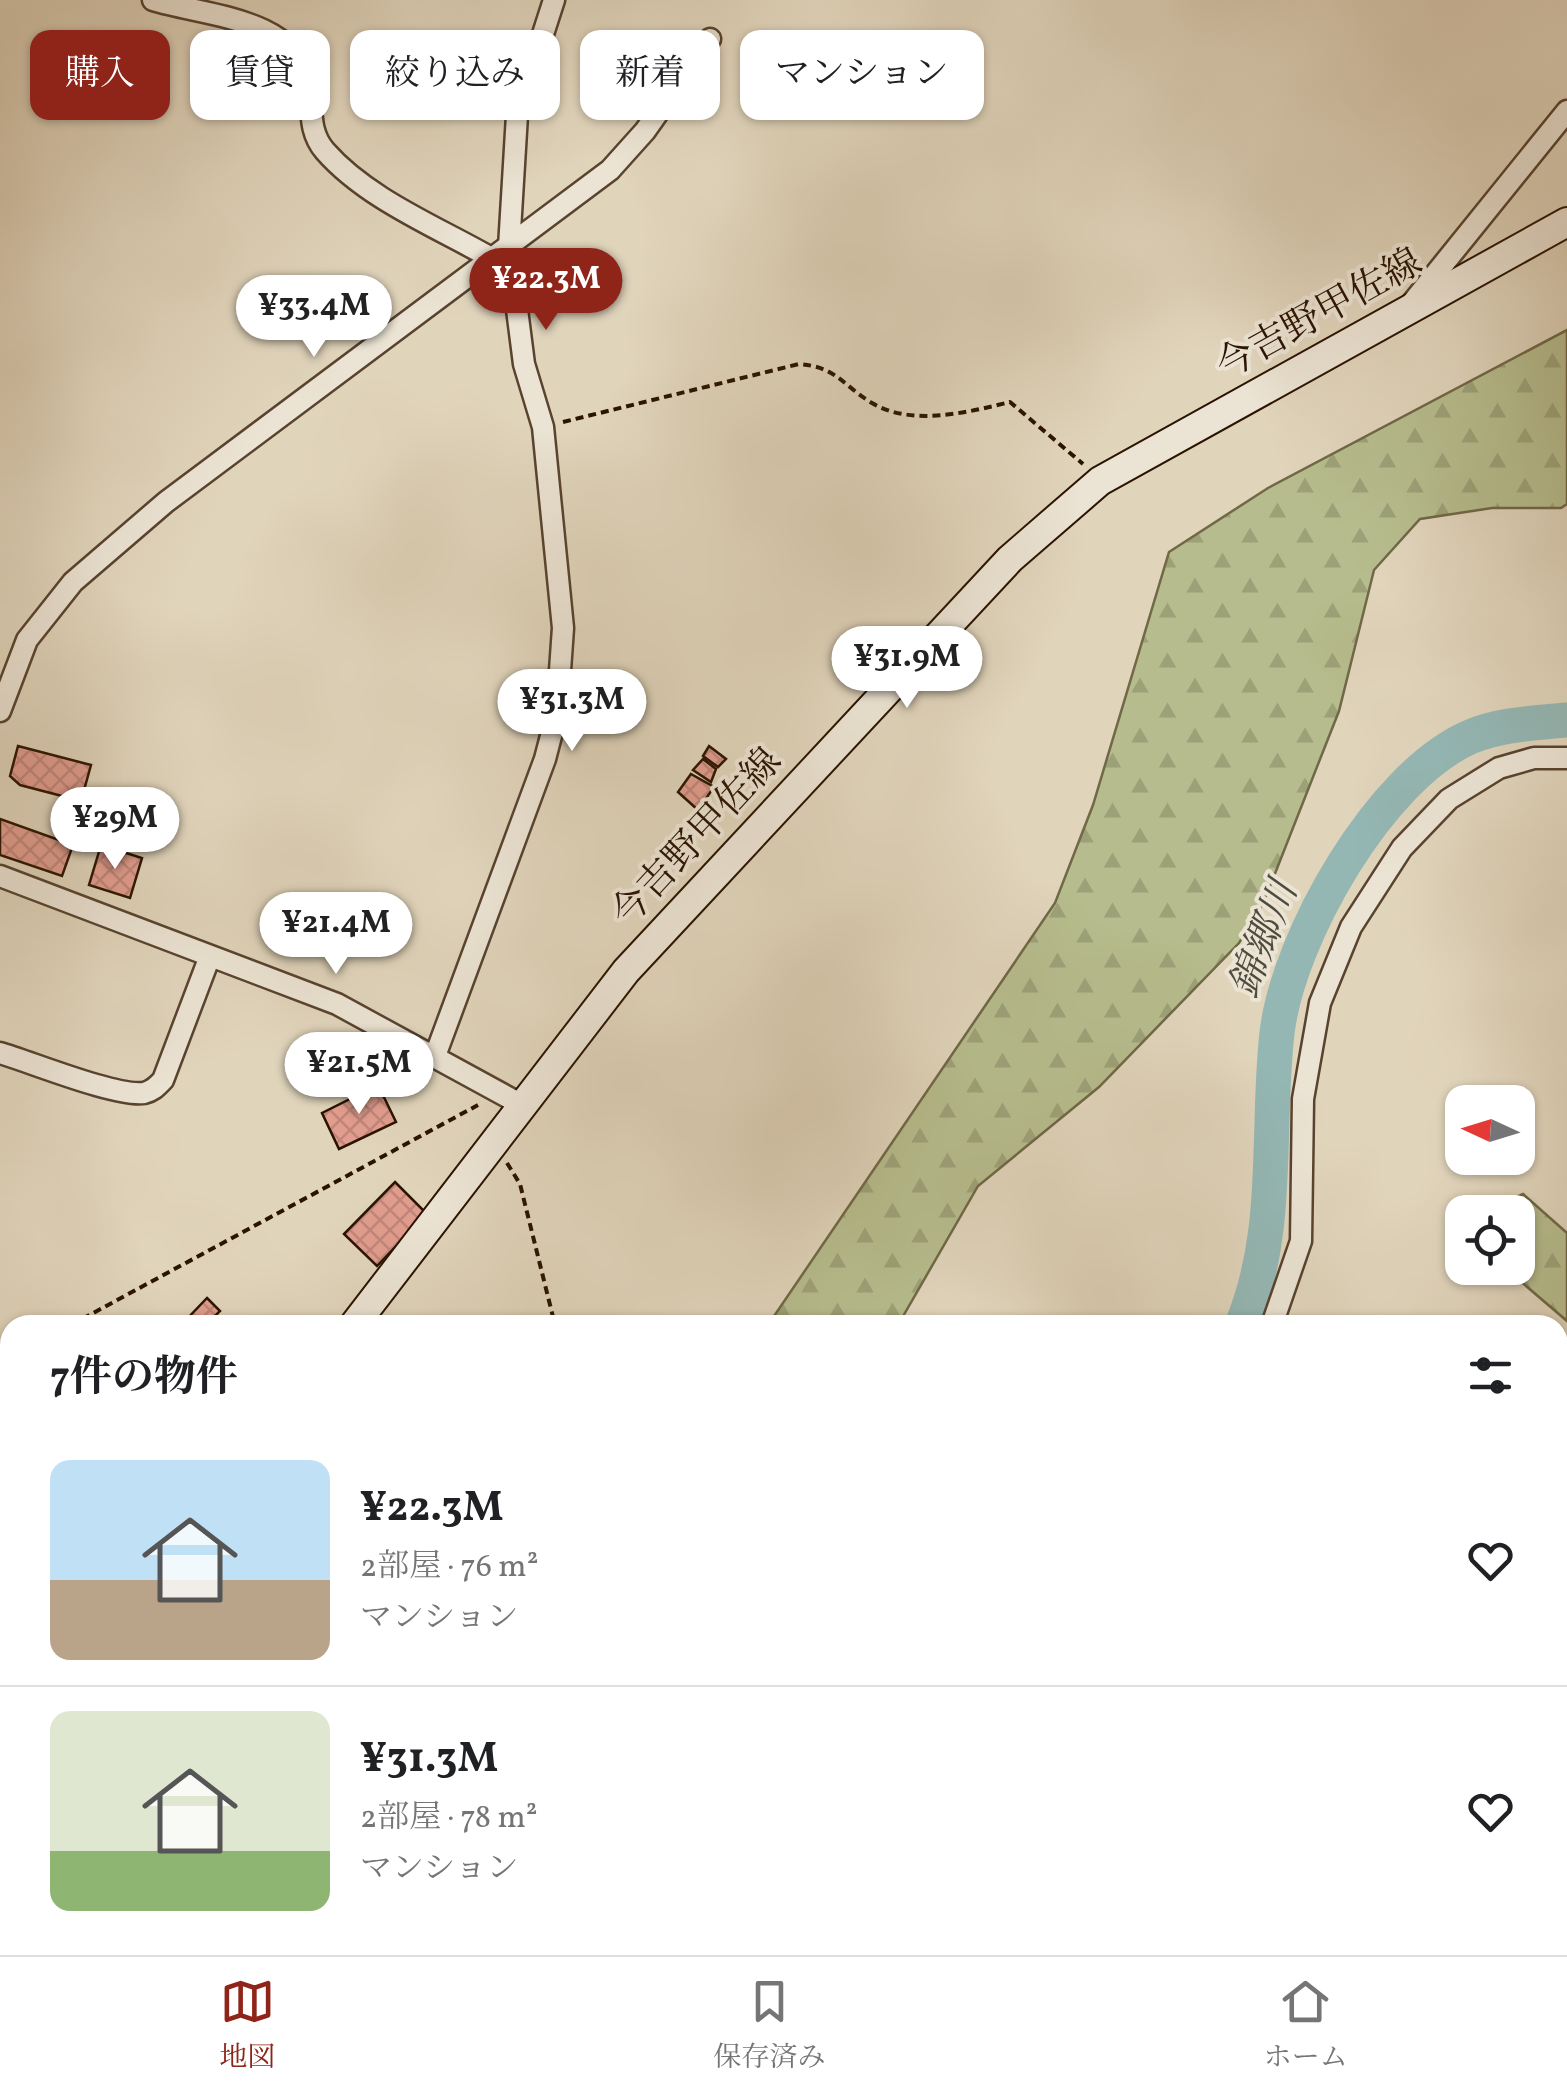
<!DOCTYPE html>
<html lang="ja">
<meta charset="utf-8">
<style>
body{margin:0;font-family:Vollkorn,"Noto Serif JP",serif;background:#f6f6f6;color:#202124;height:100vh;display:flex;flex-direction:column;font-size:38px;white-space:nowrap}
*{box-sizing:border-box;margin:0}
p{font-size:32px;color:#757577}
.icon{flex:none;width:55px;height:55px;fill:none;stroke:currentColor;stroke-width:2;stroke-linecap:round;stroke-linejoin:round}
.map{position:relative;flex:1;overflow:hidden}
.side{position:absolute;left:0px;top:1315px;width:1568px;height:640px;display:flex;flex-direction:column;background:#fff;border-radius:30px 30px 0 0;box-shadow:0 2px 8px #0004}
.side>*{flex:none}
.banner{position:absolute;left:30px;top:30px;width:1000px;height:90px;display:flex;gap:20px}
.needle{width:65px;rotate:274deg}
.tools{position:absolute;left:1445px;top:1085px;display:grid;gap:20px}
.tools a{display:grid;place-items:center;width:90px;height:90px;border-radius:20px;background:#fff;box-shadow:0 2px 8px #0004;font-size:50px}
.price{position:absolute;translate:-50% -85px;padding:0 22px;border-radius:35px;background:#fff;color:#222;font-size:32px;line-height:65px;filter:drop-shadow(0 2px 5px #0008)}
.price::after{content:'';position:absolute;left:50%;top:60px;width:30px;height:22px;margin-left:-15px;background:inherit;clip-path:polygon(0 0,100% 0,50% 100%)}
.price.current{background:#8f2418;color:#fff}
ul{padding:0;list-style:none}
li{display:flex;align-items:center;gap:30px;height:250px;padding:0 50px}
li+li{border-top:2px solid #e0e0e0}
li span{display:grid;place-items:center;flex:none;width:280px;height:200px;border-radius:20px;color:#555}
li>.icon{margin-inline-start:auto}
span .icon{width:120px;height:120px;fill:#fffc;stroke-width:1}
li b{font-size:42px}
h2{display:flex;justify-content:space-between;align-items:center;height:120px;padding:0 50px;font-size:42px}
.pill{padding:0 35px;border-radius:20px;background:#fff;box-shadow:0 2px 8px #0004;font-size:35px;line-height:90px}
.pill.current{background:#8f2418;color:#fff}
.tabs{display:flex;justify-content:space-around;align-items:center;height:140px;border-top:2px solid #e0e0e0;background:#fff;font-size:28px;color:#757577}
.tabs a{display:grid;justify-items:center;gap:5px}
.tabs .current{color:#8f2418}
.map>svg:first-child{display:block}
.forest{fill:url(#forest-firs);stroke:#706846;stroke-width:2.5}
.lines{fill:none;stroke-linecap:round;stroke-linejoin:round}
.river{stroke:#94b7b4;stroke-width:35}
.building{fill:url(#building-cross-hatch);stroke:#2a1300;stroke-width:2.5}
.street-casing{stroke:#58432f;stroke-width:25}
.secondary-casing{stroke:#2a1300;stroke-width:32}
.path{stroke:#2a1300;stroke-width:4;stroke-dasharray:8 5;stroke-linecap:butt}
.street{stroke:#ebe3d3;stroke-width:20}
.secondary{stroke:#ebe3d3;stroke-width:28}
.labels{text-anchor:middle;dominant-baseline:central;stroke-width:8;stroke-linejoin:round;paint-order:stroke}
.street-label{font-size:38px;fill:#2a1300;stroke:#ebe3d3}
.water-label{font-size:40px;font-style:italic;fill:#4f4c3f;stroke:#ebe3d3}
</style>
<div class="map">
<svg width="1567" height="1955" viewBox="0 0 1567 1955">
<defs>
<pattern id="forest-firs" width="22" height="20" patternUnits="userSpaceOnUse" patternTransform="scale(2.5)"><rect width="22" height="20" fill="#b6bc8d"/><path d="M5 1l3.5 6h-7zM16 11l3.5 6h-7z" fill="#9da178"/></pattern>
<pattern id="building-cross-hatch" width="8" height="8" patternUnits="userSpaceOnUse" patternTransform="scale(2.5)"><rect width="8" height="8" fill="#e19d8e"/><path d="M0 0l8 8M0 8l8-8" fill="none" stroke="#c18679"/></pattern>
</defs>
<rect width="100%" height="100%" fill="#e0d4bb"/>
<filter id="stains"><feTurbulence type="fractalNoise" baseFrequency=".002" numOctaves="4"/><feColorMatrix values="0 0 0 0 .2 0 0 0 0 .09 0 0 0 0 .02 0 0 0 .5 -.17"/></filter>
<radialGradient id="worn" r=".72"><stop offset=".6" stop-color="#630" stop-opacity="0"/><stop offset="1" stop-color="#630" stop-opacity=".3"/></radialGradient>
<path class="forest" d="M1567 330V504L1561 508H1492L1420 519 1374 570 1339 711 1263 904 1239 943 1099 1087 978 1186 898 1325H768L1055 903 1093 805 1169 552 1268 488Z
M1523 1194 1567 1233V1321L1505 1268H1518V1212H1484Z
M1567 1421V1657L1558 1669V1436Z
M582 1945H647L648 1955H579Z"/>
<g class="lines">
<path class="river" d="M1242 1325C1281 1231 1266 1132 1277 1033 1288 938 1380 776 1470 737 1500 724 1535 723 1567 720
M913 1955 917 1945"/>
</g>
<path class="building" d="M18 746 91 765 81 801 20 785 10 776Z
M709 746 726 759 718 767 703 756Z
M703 759 716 769 711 782 693 770Z
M691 774 714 787 698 810 678 792Z
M0 819 73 845 62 876 0 855Z
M101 845 142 858 130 898 89 885Z
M378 1085 396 1122 339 1149 322 1113Z
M395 1182 427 1214 377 1266 344 1234Z
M207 1298 220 1311 206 1325H188L184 1322Z
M478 1945H531L530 1955H477Z"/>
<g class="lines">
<defs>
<path id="street" d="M153 0C205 16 291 17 308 79 314 104 306 129 325 151 367 199 437 227 491 258
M1412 303 1567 111
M0 711 27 640 73 582 166 502 610 170 645 131 710 39
M0 876 337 1004 524 1106
M0 1053C31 1062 116 1097 144 1093 153 1091 157 1086 163 1080L210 956
M435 1056 545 759 557 713 563 628 543 427 524 364 509 247 517 115 554 0
M1272 1325 1301 1241 1303 1099 1320 1003 1351 927 1402 848 1449 799 1499 768 1534 758H1567
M0 1792 10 1797
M299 1945 316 1955
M949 1955 950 1945"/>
<path id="secondary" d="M354 1325 626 971 1010 559 1100 481 1567 222
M0 1773 10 1760"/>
</defs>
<use href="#street" class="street-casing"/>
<use href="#secondary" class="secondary-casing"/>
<path class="path" d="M563 422 799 364C837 367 842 385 872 403 912 427 969 412 1010 402L1083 464
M507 1163 520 1184 555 1325
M71 1325 478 1105
M0 1364 10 1359
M1558 1444 1567 1441
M541 1945 542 1955"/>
<use href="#street" class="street"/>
<use href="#secondary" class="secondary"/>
</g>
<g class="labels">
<g class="street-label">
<text transform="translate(1320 316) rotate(-29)">今吉野甲佐線</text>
<text transform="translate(698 839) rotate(-47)">今吉野甲佐線</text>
</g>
<g class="water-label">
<text transform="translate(1266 940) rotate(-69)">錦郷川</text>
</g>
</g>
<rect width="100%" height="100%" filter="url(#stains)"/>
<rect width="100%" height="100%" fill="url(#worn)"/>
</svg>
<div class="tools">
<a><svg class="needle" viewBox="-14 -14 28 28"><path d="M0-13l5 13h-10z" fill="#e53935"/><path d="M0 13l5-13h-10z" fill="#757577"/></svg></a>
<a><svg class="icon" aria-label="locate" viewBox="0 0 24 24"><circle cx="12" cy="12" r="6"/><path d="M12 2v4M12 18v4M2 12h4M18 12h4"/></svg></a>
</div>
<b class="price current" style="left:546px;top:333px">¥22.3M</b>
<b class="price" style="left:314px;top:360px">¥33.4M</b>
<b class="price" style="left:907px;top:711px">¥31.9M</b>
<b class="price" style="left:572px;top:754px">¥31.3M</b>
<b class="price" style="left:115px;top:872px">¥29M</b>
<b class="price" style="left:336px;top:977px">¥21.4M</b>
<b class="price" style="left:359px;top:1117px">¥21.5M</b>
<div class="banner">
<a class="pill current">購入</a>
<a class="pill">賃貸</a>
<a class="pill">絞り込み</a>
<a class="pill">新着</a>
<a class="pill">マンション</a>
</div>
<section class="side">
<h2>7件の物件<svg class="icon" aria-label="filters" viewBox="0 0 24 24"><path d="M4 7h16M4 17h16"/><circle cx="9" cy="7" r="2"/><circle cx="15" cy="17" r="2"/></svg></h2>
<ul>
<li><span style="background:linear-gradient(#bfe0f5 60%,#b9a48a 0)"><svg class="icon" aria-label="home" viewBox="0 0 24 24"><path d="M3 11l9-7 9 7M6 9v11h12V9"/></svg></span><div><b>¥22.3M</b><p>2部屋 · 76 m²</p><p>マンション</p></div><svg class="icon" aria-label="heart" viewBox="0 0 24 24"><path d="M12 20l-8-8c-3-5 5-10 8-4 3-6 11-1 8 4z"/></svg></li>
<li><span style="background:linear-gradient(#dfe7d0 70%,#8fb573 0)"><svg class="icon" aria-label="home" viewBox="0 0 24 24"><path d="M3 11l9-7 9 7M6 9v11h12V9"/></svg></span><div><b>¥31.3M</b><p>2部屋 · 78 m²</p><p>マンション</p></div><svg class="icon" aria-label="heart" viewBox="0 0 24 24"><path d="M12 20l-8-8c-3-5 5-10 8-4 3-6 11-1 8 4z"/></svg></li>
</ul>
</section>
</div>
<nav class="tabs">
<a class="current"><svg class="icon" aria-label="map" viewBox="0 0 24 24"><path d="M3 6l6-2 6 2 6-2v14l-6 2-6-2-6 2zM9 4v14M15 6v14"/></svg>地図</a>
<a><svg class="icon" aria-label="saved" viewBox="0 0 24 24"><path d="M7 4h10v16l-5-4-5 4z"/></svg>保存済み</a>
<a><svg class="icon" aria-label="home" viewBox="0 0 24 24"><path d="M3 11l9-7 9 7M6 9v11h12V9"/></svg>ホーム</a>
</nav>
